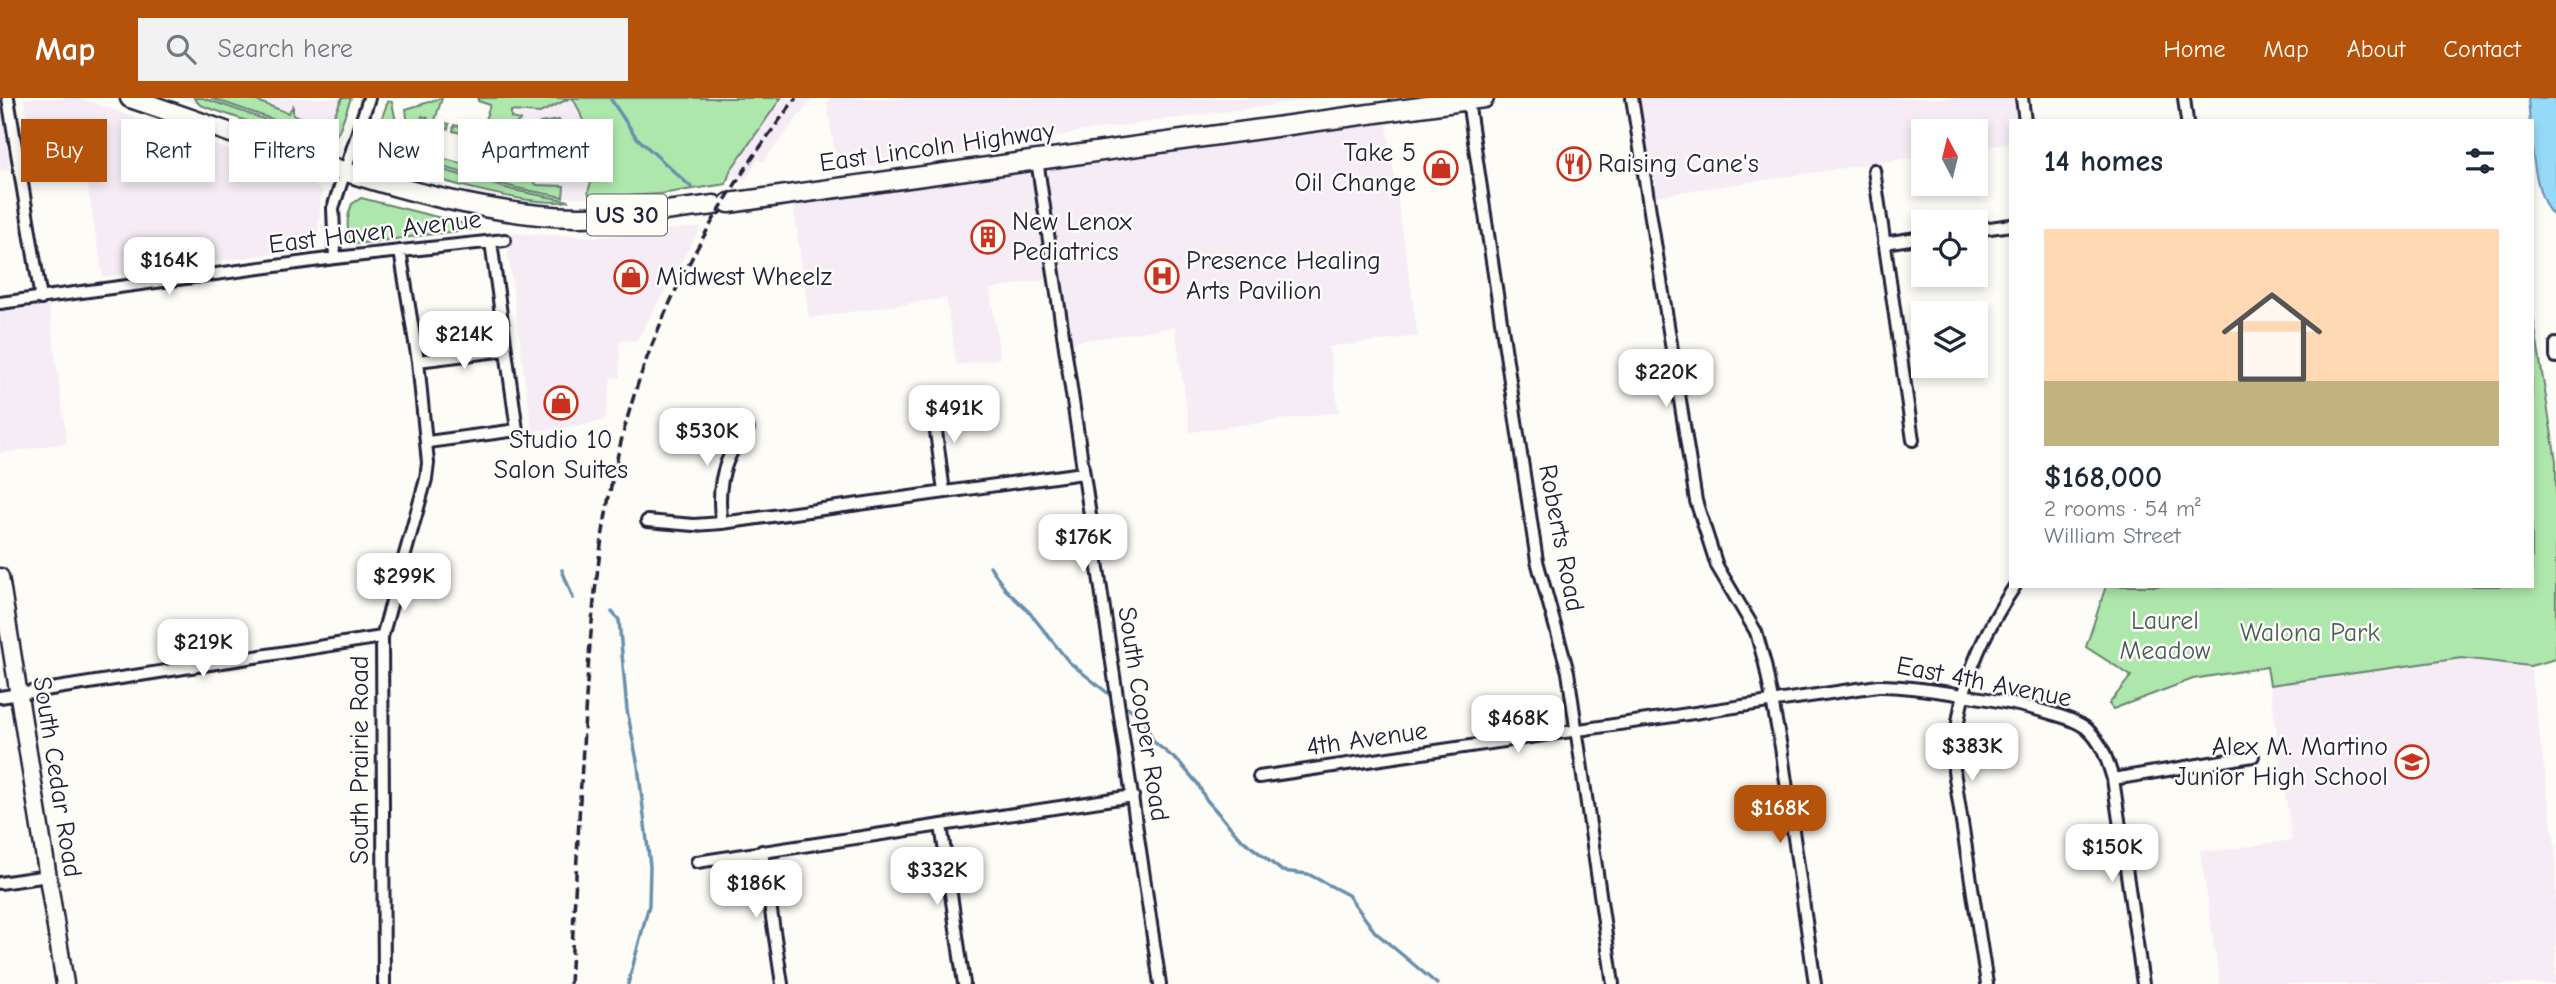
<!DOCTYPE html>
<meta charset="utf-8">
<style>
body{margin:0;font-family:"Comic Neue",sans-serif;background:#f2f2f3;color:#1f2937;height:100vh;display:flex;flex-direction:column;font-size:26px;white-space:nowrap}
*{box-sizing:border-box;margin:0}
p{font-size:23px;color:#747a83}
.icon{flex:none;width:38px;height:38px;fill:none;stroke:currentColor;stroke-width:2;stroke-linecap:round;stroke-linejoin:round}
.map{position:relative;flex:1;overflow:hidden}
.panel{position:absolute;left:2009px;top:21px;width:525px;height:469px;display:flex;flex-direction:column;background:#fff;border-radius:0px;box-shadow:0 4px 10px #0003}
.panel>*{flex:none}
.banner{position:absolute;left:21px;top:21px;width:665px;height:63px;display:flex;gap:14px}
.needle{width:46px;rotate:353deg}
.buttons{position:absolute;left:1911px;top:21px;display:grid;gap:14px}
.buttons a{display:grid;place-items:center;width:77px;height:77px;border-radius:0px;background:#fff;box-shadow:0 4px 10px #0003;font-size:35px}
.price{position:absolute;translate:-50% -60px;padding:0 16px;border-radius:14px;background:#fff;color:#222;font-size:23px;line-height:46px;filter:drop-shadow(0 2px 4px #0008)}
.price::after{content:'';position:absolute;left:50%;top:42px;width:21px;height:16px;margin-left:-10px;background:inherit;clip-path:polygon(0 0,100% 0,50% 100%)}
.price.active{background:#b45309;color:#fff}
ul{padding:0;list-style:none}
li{display:grid;align-content:center;gap:14px;height:371px;padding:0 35px}
li span{display:grid;place-items:center;height:217px;border-radius:0px;color:#555}
li>.icon{margin-inline-start:auto}
span .icon{width:126px;height:126px;fill:#fffc;stroke-width:1}
li b{font-size:30px}
h2{display:flex;justify-content:space-between;align-items:center;height:84px;padding:0 35px;font-size:30px}
.chip{padding:0 24px;border-radius:0px;background:#fff;box-shadow:0 4px 10px #0003;font-size:24px;line-height:63px}
.chip.active{background:#b45309;color:#fff}
header{display:flex;align-items:center;gap:42px;box-sizing:border-box;height:98px;padding:0 35px;background:#b45309;color:#fff}
header strong{font-size:33px}
nav{display:flex;gap:38px;margin-inline-start:auto;font-size:24px}
.search{width:490px;height:63px;background:#f2f2f3;display:flex;align-items:center;gap:18px;box-sizing:border-box;padding:0 24px;border-radius:0px;color:#747a83;font-size:26px}
.map>svg:first-child{display:block}
.built{fill:#f6ecf5}
.green{fill:#aee7ab;stroke:#688473;stroke-width:2}
.water{fill:#97d9f9;stroke:#6890ad;stroke-width:2}
.lines{fill:none;stroke-linecap:round;stroke-linejoin:round}
.stream{stroke:#6890ad;stroke-width:3.5}
.minor-casing{stroke:#22223b;stroke-width:16}
.secondary-casing{stroke:#22223b;stroke-width:21}
.primary-casing{stroke:#22223b;stroke-width:23}
.minor{stroke:#fdfcf7;stroke-width:10}
.secondary{stroke:#fdfcf7;stroke-width:16}
.primary{stroke:#fdfcf7;stroke-width:18}
.rail{stroke:#22223b;stroke-width:3.5;stroke-dasharray:10 5;stroke-linecap:butt}
.labels{text-anchor:middle;dominant-baseline:central;stroke-width:5;stroke-linejoin:round;paint-order:stroke}
.shield{fill:#fdfcf7;stroke:#646373;stroke-width:2}
.shield-label{font-size:24px;font-weight:bold;fill:#22223b}
.street-label{font-size:26px;fill:#22223b;stroke:#fdfcf7}
.poi-label{font-size:26px;fill:#22223b;stroke:#fdfcf7;text-anchor:start}
.park-label{font-size:26px;fill:#4c5d5d;stroke:#fdfcf7}
</style>
<header>
<strong>Map</strong>
<div class="search"><svg class="icon" aria-label="search" viewBox="0 0 24 24"><circle cx="10" cy="10" r="6"/><path d="M15 15l6 6"/></svg>Search here</div>
<nav><a>Home</a><a>Map</a><a>About</a><a>Contact</a></nav>
</header>
<div class="map">
<svg width="2556" height="886" viewBox="0 0 2556 886">
<rect width="100%" height="100%" fill="#fdfcf7"/>
<filter id="ink" filterUnits="userSpaceOnUse"><feTurbulence type="fractalNoise" baseFrequency=".0143" numOctaves="2"/><feDisplacementMap in="SourceGraphic" scale="14" xChannelSelector="R" yChannelSelector="G"/><feConvolveMatrix kernelMatrix="1 2 1 2 8 2 1 2 1" color-interpolation-filters="sRGB"/></filter>
<g filter="url(#ink)">
<path class="built" d="M0 0 10 72 0 73Z
M24 0H79L301 77 322 93 316 150 103 179 81 50 33 58Z
M179 0H351L339 33 329 44 314 46Z
M546 0H583L598 100 556 99 519 90 506 7Z
M781 0H813L763 64 758 62 747 80 729 81 730 73Z
M831 0H1323L1083 33 985 53 838 73 827 5Z
M1634 0H2015L2018 23H2011V45L1976 51V33H1923V58L1649 99Z
M1385 16 1418 238 1329 249 1339 314 1190 334 1175 229 1066 245 1050 181 990 191 1000 260 957 267 946 200 809 220 792 99Z
M701 129 637 242 619 243 620 279 611 280 605 323 532 334 507 147 508 135 594 139Z
M48 202 67 345 0 355V210Z
M2462 560 2530 568 2556 756V886H2220L2200 752 2216 753 2292 742 2270 587Z"/>
<path class="green" d="M194 0H203L329 44 314 46 200 7Z
M211 0H249L288 15 293 8V17L329 29 342 0H351L339 33 332 42Z
M442 0 435 22 449 26 448 31 426 26 428 20 422 18 417 32 408 28 406 11Z
M478 0H570L540 15 511 13V20L520 22 512 30 520 81 528 78 537 87 564 88 563 99 516 90 443 69 445 61 502 76 509 48 453 33 454 27 481 34 490 7 478 3Z
M572 0H781L730 73 726 86 660 96 591 100C585 93 591 89 592 80 593 59 584 15 572 0Z
M388 3 392 4 398 34 408 42 406 50 439 59 437 68 397 55 378 44 376 36Z
M559 22 561 35 546 38V43L536 44 538 60 534 31 540 25Z
M382 51 391 57 513 92 569 103C530 110 420 78 381 62L377 55Z
M361 100 481 130 356 146C344 137 347 118 352 106Z
M2532 212 2556 363V561L2530 568 2462 560 2270 587 2267 569 2193 581 2113 611 2109 606 2131 578 2086 549 2106 488H2532Z"/>
<path class="water" d="M2528 0H2556V120C2531 101 2531 29 2528 0Z"/>
<g class="lines">
<path class="stream" d="M610 0 636 39 691 89
M990 468 1005 491 1030 515 1069 564 1115 601
M562 472 573 500
M612 514 619 522 627 612 638 668 650 768 649 807 628 886
M1127 609 1141 618 1154 644 1180 665 1198 686 1205 700 1240 740 1282 773 1308 776 1348 797 1375 834 1437 886"/>
<defs>
<path id="minor" d="M8 0 41 201
M1632 0 1696 403 1717 468 1756 534 1765 566 1781 649 1815 886
M2022 0 2025 23
M2184 0 2187 23
M1468 3 1537 463 1568 574 1613 886
M1037 62 1160 886
M1874 72 1913 342
M1976 132 2011 127
M1884 145 1923 139
M335 160 333 110 369 0
M0 205 335 160 505 142
M2556 246V259
M418 263 506 252
M932 303 944 394
M428 344 517 332 491 144
M647 423 694 427 722 425 1083 375
M722 425C716 390 723 358 748 331
M0 599 382 539
M1259 679 1878 588C1914 587 2061 609 2086 630 2102 644 2107 661 2113 681L2143 886
M2113 681 2253 658
M941 727 964 886
M762 753 782 886
M697 764 1133 698
M0 785 48 778
M384 886 382 539 426 381 428 365 418 263 400 153
M1987 886 1954 673C1955 601 1975 547 2015 488"/>
<path id="secondary" d="M0 479 65 886"/>
<path id="primary" d="M130 0C260 43 402 103 539 117 597 123 656 114 714 107
M729 105 1484 0"/>
</defs>
<use href="#minor" class="minor-casing"/>
<use href="#secondary" class="secondary-casing"/>
<use href="#primary" class="primary-casing"/>
<use href="#minor" class="minor"/>
<use href="#secondary" class="secondary"/>
<use href="#primary" class="primary"/>
<path class="rail" d="M570 886C575 801 579 716 584 632 592 500 603 370 652 247 687 157 738 76 796 0"/>
</g>
</g>
<defs>
<symbol id="restaurant-ring" viewBox="-11 -11 22 22"><circle r="9.5" fill="#fdfcf7" stroke="#c8321e" stroke-width="1.5"/><path d="M-5-6h1v4h1v-4h1v4h1v-4h1v5L-1.5 .5V6h-2V.5L-5-1ZM5-6V6H3V1.5H1.5Q1.5-4 5-6Z" fill="#c8321e"/></symbol>
<symbol id="shop-ring" viewBox="-11 -11 22 22"><circle r="9.5" fill="#fdfcf7" stroke="#c8321e" stroke-width="1.5"/><path d="M-5-2.5h2.3a2.7 3.5 0 0 1 5.4 0H5L5.5 6h-11ZM-1.5-2.5h3a1.5 2.3 0 0 0-3 0Z" fill="#c8321e"/></symbol>
<symbol id="building-ring" viewBox="-11 -11 22 22"><circle r="9.5" fill="#fdfcf7" stroke="#c8321e" stroke-width="1.5"/><path d="M-4-6H4V6H1V3H-1V6H-4ZM-2.5-4.3h1.7v1.8h-1.7ZM.8-4.3h1.7v1.8H.8ZM-2.5-1h1.7V.8h-1.7ZM.8-1h1.7V.8H.8Z" fill="#c8321e"/></symbol>
<symbol id="hospital-ring" viewBox="-11 -11 22 22"><circle r="9.5" fill="#fdfcf7" stroke="#c8321e" stroke-width="1.5"/><path d="M-5-5h3v3.5h4V-5h3V5h-3V1.5h-4V5h-3Z" fill="#c8321e"/></symbol>
<symbol id="school-ring" viewBox="-11 -11 22 22"><circle r="9.5" fill="#fdfcf7" stroke="#c8321e" stroke-width="1.5"/><path d="M0-5L7-2L0 1L-7-2ZM-4 1L0 2.5L4 1V4Q0 6-4 4Z" fill="#c8321e"/></symbol>
</defs>
<g fill-rule="evenodd">
<use href="#restaurant-ring" x="1555" y="47" width="38" height="38"/>
<use href="#shop-ring" x="1422" y="51" width="38" height="38"/>
<use href="#building-ring" x="969" y="120" width="38" height="38"/>
<use href="#hospital-ring" x="1143" y="159" width="38" height="38"/>
<use href="#shop-ring" x="612" y="160" width="38" height="38"/>
<use href="#shop-ring" x="542" y="286" width="38" height="38"/>
<use href="#school-ring" x="2393" y="645" width="38" height="38"/>
</g>
<g class="labels">
<rect class="shield" x="587" y="96.5" width="80" height="41" rx="5"/>
<g class="shield-label">
<text x="627" y="117">US 30</text>
</g>
<g class="street-label">
<text transform="translate(937 49) rotate(-8)">East Lincoln Highway</text>
<text transform="translate(375 134) rotate(-7)">East Haven Avenue</text>
<text transform="translate(1561 440) rotate(79)">Roberts Road</text>
<text transform="translate(1984 584) rotate(11)">East 4th Avenue</text>
<text transform="translate(1143 616) rotate(81)">South Cooper Road</text>
<text transform="translate(1367 641) rotate(-8)">4th Avenue</text>
<text transform="translate(360 662) rotate(-90)">South Prairie Road</text>
<text transform="translate(57 679) rotate(81)">South Cedar Road</text>
</g>
<g class="poi-label">
<text x="1416" y="55" text-anchor="end">Take 5<tspan x="1416" dy="30">Oil Change</tspan></text>
<text x="1598" y="66">Raising Cane's</text>
<text x="1012" y="124">New Lenox<tspan x="1012" dy="30">Pediatrics</tspan></text>
<text x="1186" y="163">Presence Healing<tspan x="1186" dy="30">Arts Pavilion</tspan></text>
<text x="656" y="179">Midwest Wheelz</text>
<text x="561" y="342" text-anchor="middle">Studio 10<tspan x="561" dy="30">Salon Suites</tspan></text>
<text x="2388" y="649" text-anchor="end">Alex M. Martino<tspan x="2388" dy="30">Junior High School</tspan></text>
</g>
<g class="park-label">
<text x="2165" y="523">Laurel<tspan x="2165" dy="30">Meadow</tspan></text>
<text x="2310" y="535">Walona Park</text>
</g>
</g>
</svg>
<div class="buttons">
<a><svg class="needle" viewBox="-14 -14 28 28"><path d="M0-13l5 13h-10z" fill="#e53935"/><path d="M0 13l5-13h-10z" fill="#747a83"/></svg></a>
<a><svg class="icon" aria-label="locate" viewBox="0 0 24 24"><circle cx="12" cy="12" r="6"/><path d="M12 2v4M12 18v4M2 12h4M18 12h4"/></svg></a>
<a><svg class="icon" aria-label="layers" viewBox="0 0 24 24"><path d="M12 4l9 5-9 5-9-5zM3 14l9 5 9-5"/></svg></a>
</div>
<b class="price" style="left:169px;top:199px">$164K</b>
<b class="price" style="left:464px;top:273px">$214K</b>
<b class="price" style="left:1666px;top:311px">$220K</b>
<b class="price" style="left:954px;top:347px">$491K</b>
<b class="price" style="left:707px;top:370px">$530K</b>
<b class="price" style="left:1083px;top:476px">$176K</b>
<b class="price" style="left:404px;top:515px">$299K</b>
<b class="price" style="left:203px;top:581px">$219K</b>
<b class="price" style="left:1518px;top:657px">$468K</b>
<b class="price" style="left:1972px;top:685px">$383K</b>
<b class="price active" style="left:1780px;top:747px">$168K</b>
<b class="price" style="left:2112px;top:786px">$150K</b>
<b class="price" style="left:937px;top:809px">$332K</b>
<b class="price" style="left:756px;top:822px">$186K</b>
<div class="banner">
<a class="chip active">Buy</a>
<a class="chip">Rent</a>
<a class="chip">Filters</a>
<a class="chip">New</a>
<a class="chip">Apartment</a>
</div>
<section class="panel">
<h2>14 homes<svg class="icon" aria-label="filters" viewBox="0 0 24 24"><path d="M4 7h16M4 17h16"/><circle cx="9" cy="7" r="2"/><circle cx="15" cy="17" r="2"/></svg></h2>
<ul>
<li><span style="background:linear-gradient(#ffd9b3 70%,#c2b280 0)"><svg class="icon" aria-label="home" viewBox="0 0 24 24"><path d="M3 11l9-7 9 7M6 9v11h12V9"/></svg></span><div><b>$168,000</b><p>2 rooms · 54 m²</p><p>William Street</p></div></li>
</ul>
</section>
</div>
